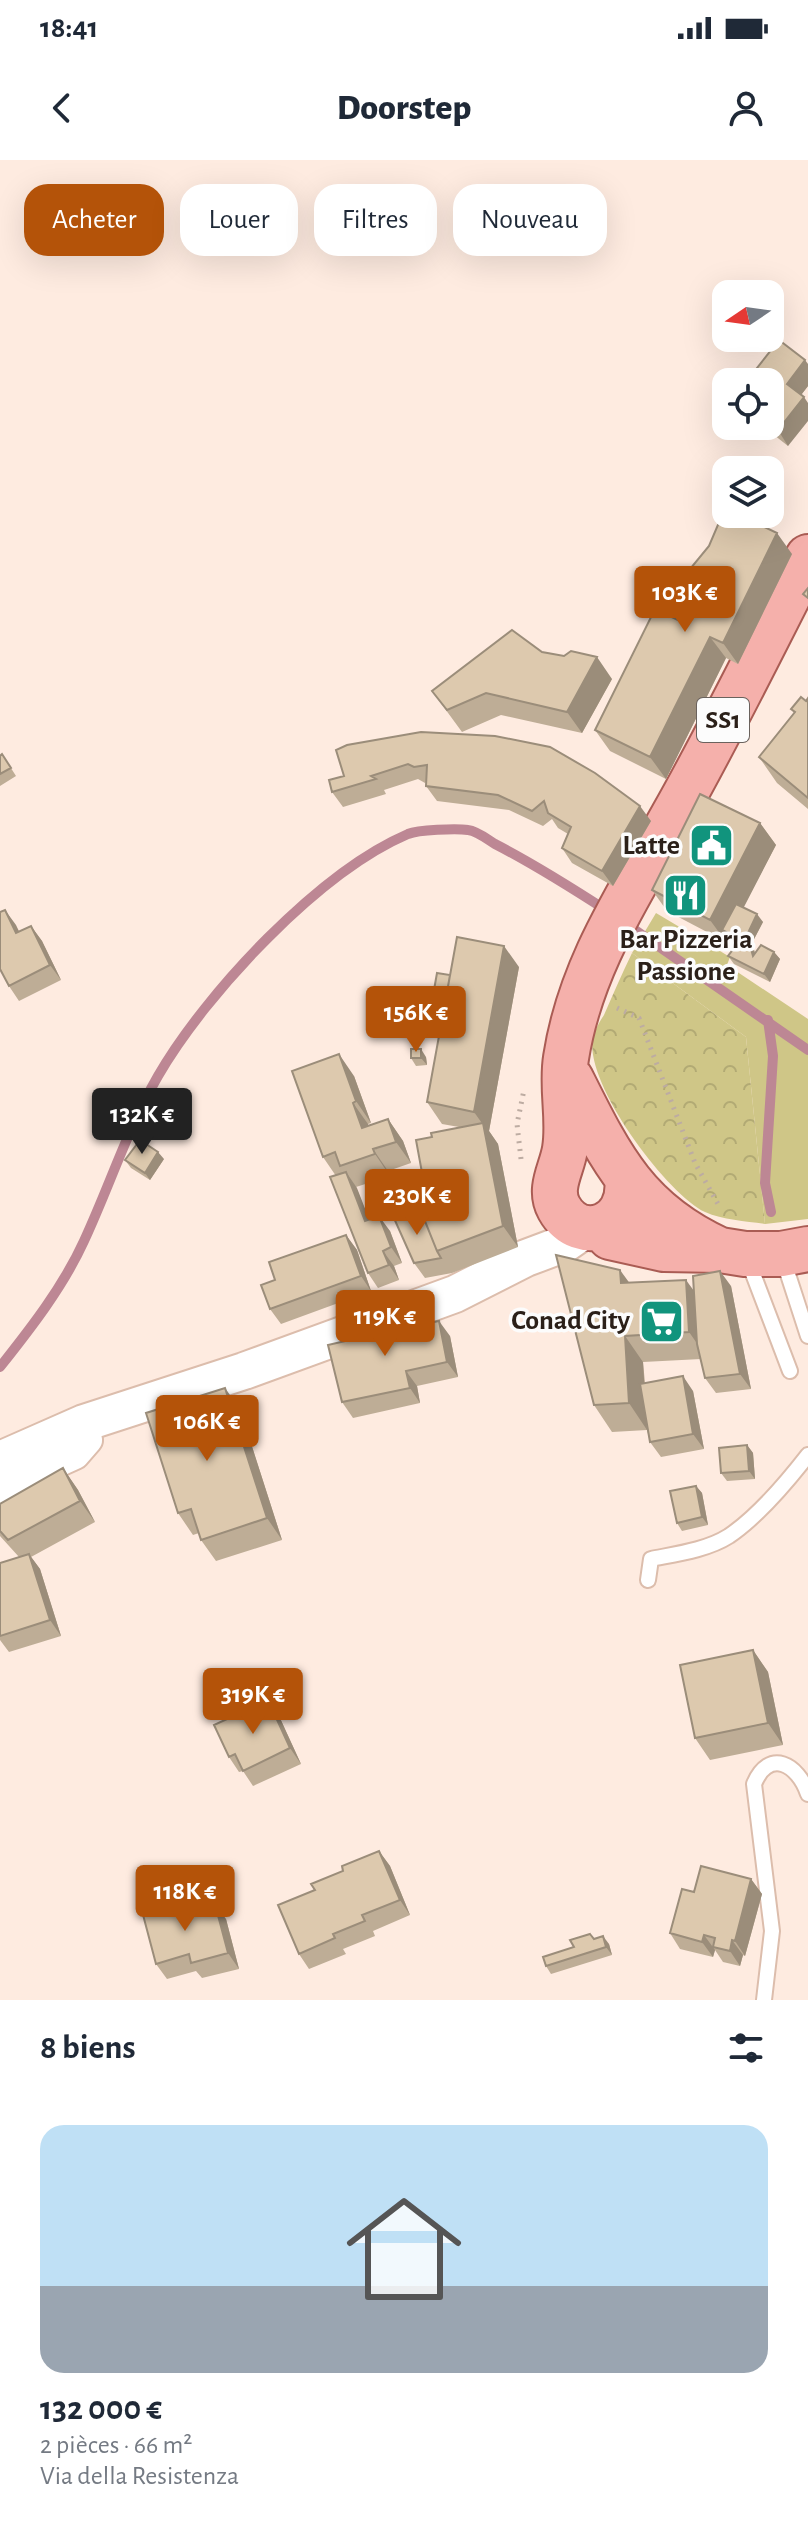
<!DOCTYPE html>
<html lang="fr">
<meta charset="utf-8">
<style>
body{margin:0;font-family:"Alegreya Sans",sans-serif;background:#f2f2f3;color:#1f2937;height:100vh;display:flex;flex-direction:column;font-size:30px;white-space:nowrap}
*{box-sizing:border-box;margin:0}
p{font-size:26px;color:#747a83}
.icon{flex:none;width:44px;height:44px;fill:none;stroke:currentColor;stroke-width:2;stroke-linecap:round;stroke-linejoin:round}
.map{position:relative;height:1840px;overflow:hidden}
.drawer{display:flex;flex-direction:column;background:#fff;flex:1}
.drawer>*{flex:none}
.banner{position:absolute;left:24px;top:24px;width:760px;height:72px;display:flex;gap:16px}
.needle{width:52px;rotate:257deg}
.buttons{position:absolute;left:712px;top:120px;display:grid;gap:16px}
.buttons a{display:grid;place-items:center;width:72px;height:72px;border-radius:16px;background:#fff;box-shadow:0 8px 32px #0002;font-size:40px}
.price{position:absolute;translate:-50% -68px;padding:0 18px;border-radius:8px;background:#b45309;color:#fff;font-size:26px;line-height:52px;filter:drop-shadow(0 2px 4px #0008)}
.price::after{content:'';position:absolute;left:50%;top:48px;width:24px;height:18px;margin-left:-12px;background:inherit;clip-path:polygon(0 0,100% 0,50% 100%)}
.price.on{background:#222;color:#fff}
ul{padding:0;list-style:none}
li{display:grid;align-content:center;gap:16px;height:424px;padding:0 40px}
li+li{border-top:2px solid #e0e1e3}
li span{display:grid;place-items:center;height:248px;border-radius:24px;color:#555}
li>.icon{margin-inline-start:auto}
span .icon{width:144px;height:144px;fill:#fffc;stroke-width:1}
li b{font-size:34px}
h2{display:flex;justify-content:space-between;align-items:center;height:96px;padding:0 40px;font-size:34px}
.tag{padding:0 28px;border-radius:24px;background:#fff;box-shadow:0 8px 32px #0002;font-size:28px;line-height:72px}
.tag.on{background:#b45309;color:#fff}
.status{display:flex;justify-content:space-between;align-items:center;height:56px;padding:0 40px;background:#fff;direction:ltr}
.status svg{height:22px;fill:currentColor}
header{display:flex;justify-content:space-between;align-items:center;height:104px;padding:0 40px;background:#fff;font-size:36px;font-weight:800}
.map>svg:first-child{display:block}
.grass{fill:#cfc687}
.park{fill:url(#park-crowns)}
.lines{fill:none;stroke-linecap:round;stroke-linejoin:round}
.stream{stroke:#bd8794;stroke-width:10}
.service-casing{stroke:#dcbdac;stroke-width:18}
.minor-casing{stroke:#dcbdac;stroke-width:32}
.tertiary-casing{stroke:#dcbdac;stroke-width:40}
.primary-casing{stroke:#aa5c54;stroke-width:48}
.path{stroke:#bdaca2;stroke-width:5;stroke-dasharray:2 6;stroke-linecap:butt}
.service{stroke:#fff;stroke-width:14}
.minor{stroke:#fff;stroke-width:28}
.tertiary{stroke:#fff;stroke-width:36}
.primary{stroke:#f5b0ab;stroke-width:44}
.wall{fill:#bead96}
.shaded-wall{fill:#9b8d7a}
.building{fill:#ddc9ae;stroke:#9b8d7a;stroke-width:2}
.labels{text-anchor:middle;dominant-baseline:central;stroke-width:7;stroke-linejoin:round;paint-order:stroke}
.shield{fill:#fcfcfc;stroke:#6a625d;stroke-width:2}
.shield-label{font-size:26px;font-weight:bold;fill:#2b2019}
.poi-label{font-size:28px;font-weight:bold;fill:#2b2019;stroke:#fcfcfc;text-anchor:end}
</style>
<div class="status"><b>18:41</b><svg viewBox="0 0 49 12"><path d="M0 12V9h3v3zM5 12V6h3v6zM10 12V3h3v9zM15 12V0h3v12zM26 1h20v11H26zM47 4h2v5h-2z"/></svg></div>
<header><svg class="icon" aria-label="back" viewBox="0 0 24 24"><path d="M15 5l-7 7 7 7"/></svg>Doorstep<svg class="icon" aria-label="person" viewBox="0 0 24 24"><circle cx="12" cy="8" r="4"/><path d="M4 21q1-7 8-7t8 7"/></svg></header>
<div class="map">
<svg width="808" height="1840" viewBox="0 0 808 1840">
<defs>
<pattern id="park-crowns" width="20" height="18" patternUnits="userSpaceOnUse" patternTransform="scale(2)"><rect width="20" height="18" fill="#cfc687"/><path d="M2 6a3 3 0 1 1 6 0M12 15a3 3 0 1 1 6 0" fill="none" stroke="#b2aa74"/></pattern>
</defs>
<rect width="100%" height="100%" fill="#feebe0"/>
<path class="grass" d="M656 753 730 797 727 805 808 859V1059L765 1064 746 877 632 793Z"/>
<path class="park" d="M632 793 746 877 765 1064C746 1061 723 1060 705 1052 666 1033 583 922 593 877 595 870 600 861 604 855 613 834 622 814 632 793Z"/>
<g class="lines">
<path class="stream" d="M625 763 808 890
M768 860 773 896 765 1023 771 1052
M0 1207C31 1168 63 1127 84 1081 110 1025 127 970 158 916 206 833 319 712 408 674 418 670 456 668 468 670 477 671 487 679 495 684 534 704 572 728 609 752"/>
<defs>
<path id="service" d="M782 1096 808 1176
M747 1098 790 1211
M648 1420 651 1399C676 1394 707 1390 729 1376 757 1357 787 1322 808 1295
M764 1840 772 1771 754 1624C769 1588 798 1604 808 1634"/>
<path id="minor" d="M0 1329 75 1295 88 1280 84 1263"/>
<path id="tertiary" d="M0 1300 84 1263 244 1211 455 1134 526 1098 566 1083 589 1067"/>
<path id="primary" d="M571 919C610 997 636 1052 720 1090
M627 1019C633 1067 580 1086 559 1048 548 1028 562 1009 565 989 570 959 561 928 566 898 580 807 629 735 673 656 721 571 764 483 808 397
M601 1067 610 1077 664 1089 720 1090 745 1094H781L808 1089"/>
</defs>
<use href="#service" class="service-casing"/>
<use href="#minor" class="minor-casing"/>
<use href="#tertiary" class="tertiary-casing"/>
<use href="#primary" class="primary-casing"/>
<path class="path" d="M617 848 639 858 695 1003 718 1044
M521 999 517 964 524 930"/>
<use href="#service" class="service"/>
<use href="#minor" class="minor"/>
<use href="#tertiary" class="tertiary"/>
<use href="#primary" class="primary"/>
</g>
<path class="wall" d="M808 204V226L801 235 788 286 769 271 765 276 751 266H770V222Z
M792 394 738 504 726 498 666 619 610 591 595 570 675 458 663 442Z
M542 492 612 519 582 573 501 555 462 572 432 531Z
M808 538V649L777 623 759 597 794 553 791 549 806 541Z
M347 585 651 661 613 726 572 703 562 688 568 674 558 668 552 659 543 666 509 650 437 641 426 626V622L425 623 418 619 384 630 386 634 343 647 332 632 344 616Z
M2 594 16 616 0 626V596Z
M760 663 776 685 743 747 763 762 752 783 755 793 774 792 780 799 770 822 734 804 728 796 738 783 727 778 726 782 667 751 652 730Z
M5 750 19 772 31 766 42 781 61 820 19 841 9 826Z
M519 807 489 971 498 984 518 1087 452 1113 425 1118 414 1103 421 1051 434 1041 425 1029 432 977 459 967 442 964 427 942 446 839 439 838 434 830 450 815Z
M426 897 427 905 416 906 411 898Z
M354 916 371 963 368 964V966L388 959 403 981 411 1003 388 1011 390 1016 356 1027 369 1060 390 1071 402 1103 394 1106 399 1120 378 1128 368 1113 336 1016 323 997Z
M164 999 150 1020 131 1008 125 1000Z
M346 1075 357 1090 371 1131 281 1164 270 1149 275 1120Z
M630 1123 694 1131 731 1126 751 1229 716 1233 705 1218 701 1199 643 1202 645 1223 693 1231 704 1289 661 1297 650 1282 647 1270 612 1272 594 1245Z
M391 1157 399 1169 450 1176 458 1217 417 1226 420 1243 353 1258 342 1242 367 1176Z
M240 1249 282 1380 216 1401 201 1380 199 1373 193 1375 178 1353Z
M747 1285 753 1293 755 1319 727 1321 721 1313Z
M63 1308 78 1330 95 1362 31 1397 40 1409 61 1476 9 1492 0 1480V1403L19 1397 0 1376V1344Z
M696 1326 702 1333 708 1365 682 1371 677 1363Z
M753 1490 768 1512 783 1585 710 1600 695 1578Z
M279 1556 301 1604 253 1626 243 1611 239 1612 229 1597Z
M379 1691 390 1706 410 1755 373 1771 375 1776 343 1789 346 1794 309 1809 299 1794 315 1730 343 1711Z
M751 1719 762 1734 745 1796 743 1795 740 1806 723 1802 715 1790 713 1797 680 1789 670 1773 694 1732Z
M182 1753 226 1759 239 1809 202 1818 196 1811 167 1819 156 1804Z
M594 1779 609 1784 612 1795 551 1814 546 1806Z"/>
<path class="shaded-wall" d="M805 200 808 204V226L798 239 787 224Z
M804 237 808 243V261L788 286 778 270Z
M757 266H766L769 271 765 276Z
M777 373 792 394 738 504 723 483Z
M710 477 726 498 666 619 650 597Z
M597 497 612 519 582 573 567 552Z
M640 646 651 661 613 726 602 711Z
M760 663 776 685 730 774 722 770 727 778 726 782 710 760Z
M5 750 16 765 27 788 16 773Z
M757 754 763 762 752 783 758 804 753 796 747 775Z
M31 766 42 781 61 820 50 805Z
M504 786 519 807 489 971 498 984 518 1087 503 1066 484 966 474 952Z
M774 792 780 799 770 822 764 814Z
M421 889 426 897 427 905 421 898Z
M339 894 354 916 371 963 356 941Z
M353 943 368 964 377 990 362 968Z
M388 959 403 981 411 1003 396 982Z
M373 989 388 1011 390 1016 375 994Z
M158 992 164 999 150 1020 145 1013Z
M346 1012 357 1028 376 1077 365 1061Z
M379 1056 390 1071 402 1103 391 1087Z
M346 1075 357 1090 371 1131 361 1116Z
M383 1091 394 1106 399 1120 389 1105Z
M620 1110 639 1136 621 1123Z
M720 1111 731 1126 751 1229 740 1214Z
M686 1120 705 1146 708 1199 689 1172Z
M391 1157 402 1173 394 1170Z
M439 1161 450 1176 458 1217 447 1202Z
M625 1176 643 1202 647 1270 629 1243Z
M406 1211 417 1226 420 1243 410 1228Z
M683 1216 693 1231 704 1289 693 1274Z
M225 1228 240 1249 282 1380 267 1358Z
M747 1285 753 1293 755 1319 749 1311Z
M63 1308 78 1330 95 1362 80 1341Z
M696 1326 702 1333 708 1365 702 1357Z
M29 1394 40 1409 61 1476 50 1460Z
M753 1490 768 1512 783 1585 768 1563Z
M268 1540 279 1556 301 1604 290 1588Z
M379 1691 390 1706 410 1755 400 1740Z
M751 1719 762 1734 745 1796 735 1781Z
M215 1744 226 1759 239 1809 228 1793Z
M704 1775 715 1790 713 1797 702 1782Z
M603 1776 609 1784 612 1795 606 1787Z
M732 1780 743 1795 740 1806 730 1791Z"/>
<path class="building" d="M779 180 805 200 787 224 804 237 778 270 770 264V222H746Z
M737 354 777 373 723 483 710 477 650 597 595 570 655 449 688 465 692 457 663 442 709 386 720 360 731 365Z
M808 428V438L803 434Z
M512 470 542 492 564 496 571 491 597 497 567 552 486 533 447 550 432 531Z
M801 537 806 541 808 538V638L759 597 795 552 791 549Z
M421 572 495 576 550 587 595 613 640 646 602 711 562 688 571 667 548 653 544 641 532 651 498 635 426 626 427 605 414 607 408 604 371 616 376 619 332 632 329 620 344 616 336 590 347 585Z
M2 594 11 608 0 614V596Z
M700 634 760 663 710 760 652 730Z
M736 744 757 754 747 775 753 796 761 785 774 792 764 814 728 796 741 779 722 770Z
M5 750 16 773 31 766 50 805 9 826 0 809V752Z
M457 777 504 786 474 952 427 942Z
M437 813 450 815 447 832 434 830Z
M411 889H421V898H411Z
M339 894 356 941 353 943 362 968 388 959 396 982 373 989 375 994 340 1006 335 992 323 997 292 911Z
M483 963 503 1066 437 1091 418 1044 445 1038 442 1025 425 1029 416 980 432 977 431 973Z
M140 980 158 992 145 1013 125 1000Z
M346 1012 365 1061 379 1056 391 1087 383 1091 389 1105 368 1113 330 1017Z
M421 1051 437 1091 441 1098 414 1103 393 1056Z
M346 1075 361 1116 270 1149 261 1125 275 1120 269 1102Z
M556 1095 620 1110 621 1123 686 1120 689 1172 625 1176 629 1243 594 1245Z
M720 1111 740 1214 705 1218 697 1184 693 1116Z
M391 1157 394 1170 439 1161 447 1202 406 1211 410 1228 342 1242 328 1185 367 1176 364 1163Z
M683 1216 693 1274 650 1282 640 1224Z
M225 1228 267 1358 201 1380 191 1349 178 1353 146 1253Z
M747 1285 749 1311 721 1313 719 1288Z
M63 1308 80 1341 8 1380 0 1371V1344Z
M696 1326 702 1357 677 1363 670 1331Z
M29 1394 50 1460 0 1476V1403Z
M753 1490 768 1563 695 1578 680 1505Z
M268 1540 290 1588 243 1611 235 1594 229 1597 214 1565Z
M379 1691 400 1740 362 1755 365 1761 333 1774 335 1778 299 1794 278 1745 315 1730 311 1724 343 1711 342 1706Z
M701 1706 751 1719 735 1781 732 1780 730 1791 713 1787 715 1778 704 1775 702 1782 670 1773 682 1729 694 1732Z
M175 1742 178 1754 215 1744 228 1793 191 1803 189 1794 156 1804 142 1751Z
M590 1774 594 1779 603 1776 606 1787 546 1806 543 1797 574 1787 570 1780Z"/>
<defs>
<symbol id="civic-square" viewBox="-11 -11 22 22"><rect x="-9" y="-9" width="18" height="18" rx="4" fill="#11947d" stroke="#fcfcfc"/><path d="M-.6-6.5H3V-4.5H.6V-3L4-1V1h2V6H-6V1h2V-1L-.6-3ZM-1.2 2.5V6h2.4V2.5Z" fill="#fff"/></symbol>
<symbol id="restaurant-square" viewBox="-11 -11 22 22"><rect x="-9" y="-9" width="18" height="18" rx="4" fill="#11947d" stroke="#fcfcfc"/><path d="M-5-6h1v4h1v-4h1v4h1v-4h1v5L-1.5 .5V6h-2V.5L-5-1ZM5-6V6H3V1.5H1.5Q1.5-4 5-6Z" fill="#fff"/></symbol>
<symbol id="supermarket-square" viewBox="-11 -11 22 22"><rect x="-9" y="-9" width="18" height="18" rx="4" fill="#11947d" stroke="#fcfcfc"/><path d="M-6-5.5h2.5l.6 2H6L4.5 2H-2.5L-4.4-4H-6ZM-1.5 3.2a1.3 1.3 0 1 0 .1 0ZM3 3.2a1.3 1.3 0 1 0 .1 0Z" fill="#fff"/></symbol>
</defs>
<g fill-rule="evenodd">
<use href="#civic-square" x="686" y="660" width="51" height="51"/>
<use href="#restaurant-square" x="660" y="710" width="51" height="51"/>
<use href="#supermarket-square" x="636" y="1136" width="51" height="51"/>
</g>
<g class="labels">
<rect class="shield" x="697" y="538" width="52" height="44" rx="6"/>
<g class="shield-label">
<text x="723" y="560">SS1</text>
</g>
<g class="poi-label">
<text x="680" y="686">Latte</text>
<text x="686" y="780" text-anchor="middle">Bar Pizzeria<tspan x="686" dy="32">Passione</tspan></text>
<text x="630" y="1161">Conad City</text>
</g>
</g>
</svg>
<div class="buttons">
<a><svg class="needle" viewBox="-14 -14 28 28"><path d="M0-13l5 13h-10z" fill="#e53935"/><path d="M0 13l5-13h-10z" fill="#747a83"/></svg></a>
<a><svg class="icon" aria-label="locate" viewBox="0 0 24 24"><circle cx="12" cy="12" r="6"/><path d="M12 2v4M12 18v4M2 12h4M18 12h4"/></svg></a>
<a><svg class="icon" aria-label="layers" viewBox="0 0 24 24"><path d="M12 4l9 5-9 5-9-5zM3 14l9 5 9-5"/></svg></a>
</div>
<b class="price" style="left:685px;top:474px">103K €</b>
<b class="price" style="left:416px;top:894px">156K €</b>
<b class="price on" style="left:142px;top:996px">132K €</b>
<b class="price" style="left:417px;top:1077px">230K €</b>
<b class="price" style="left:385px;top:1198px">119K €</b>
<b class="price" style="left:207px;top:1303px">106K €</b>
<b class="price" style="left:253px;top:1576px">319K €</b>
<b class="price" style="left:185px;top:1773px">118K €</b>
<div class="banner">
<a class="tag on">Acheter</a>
<a class="tag">Louer</a>
<a class="tag">Filtres</a>
<a class="tag">Nouveau</a>
</div>
</div>
<section class="drawer">
<h2>8 biens<svg class="icon" aria-label="filters" viewBox="0 0 24 24"><path d="M4 7h16M4 17h16"/><circle cx="9" cy="7" r="2"/><circle cx="15" cy="17" r="2"/></svg></h2>
<ul>
<li><span style="background:linear-gradient(#bfe0f5 65%,#9aa5b1 0)"><svg class="icon" aria-label="home" viewBox="0 0 24 24"><path d="M3 11l9-7 9 7M6 9v11h12V9"/></svg></span><div><b>132 000 €</b><p>2 pièces · 66 m²</p><p>Via della Resistenza</p></div></li>
</ul>
</section>
